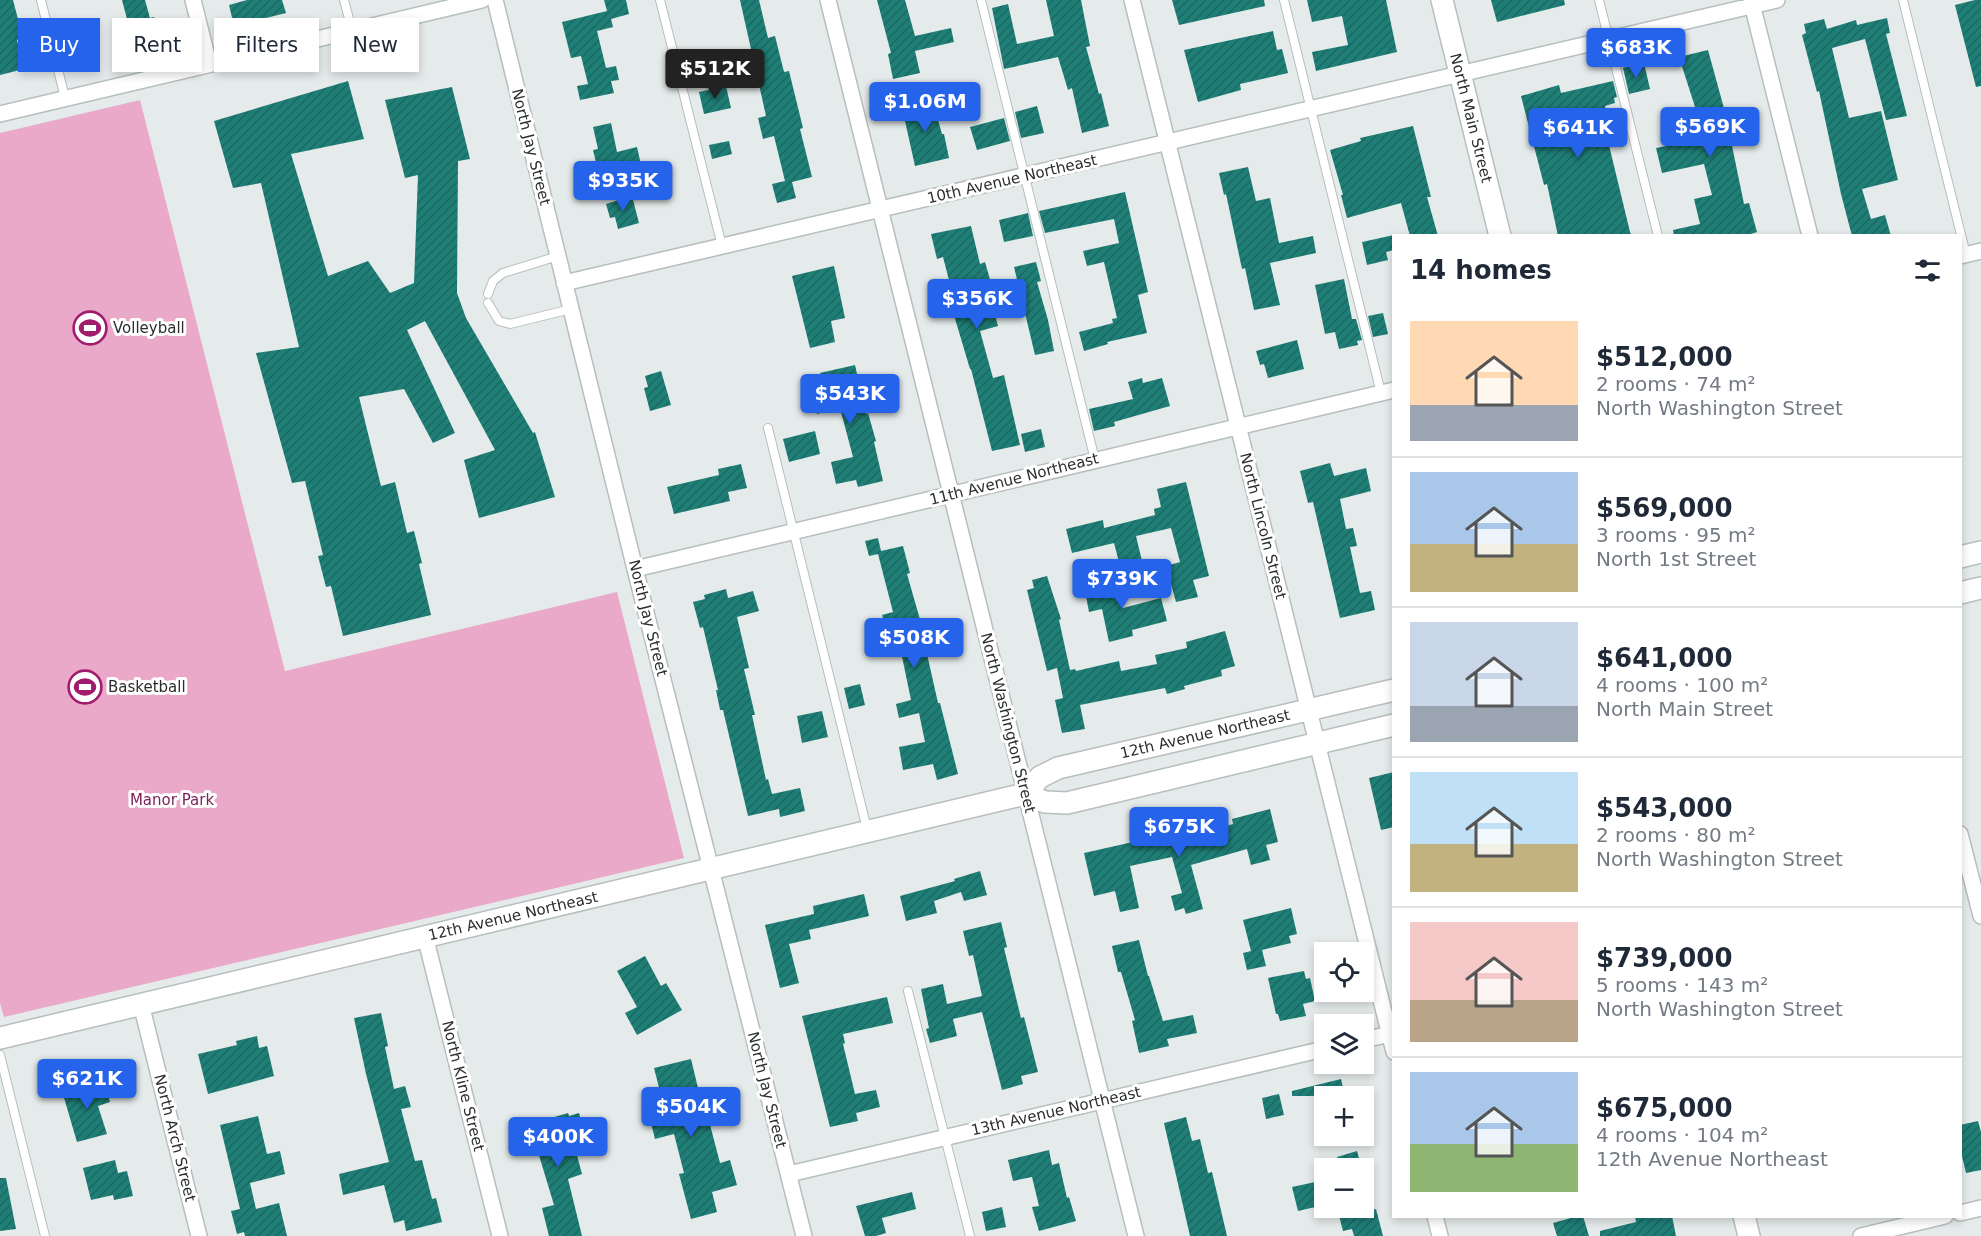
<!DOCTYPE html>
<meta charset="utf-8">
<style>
body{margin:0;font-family:"DejaVu Sans",sans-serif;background:#f2f2f3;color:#1f2937;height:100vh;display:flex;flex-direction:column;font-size:22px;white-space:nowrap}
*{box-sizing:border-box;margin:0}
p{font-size:20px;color:#747a83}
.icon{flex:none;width:33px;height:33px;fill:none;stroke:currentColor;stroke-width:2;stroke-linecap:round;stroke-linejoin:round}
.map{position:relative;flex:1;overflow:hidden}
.side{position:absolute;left:1392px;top:234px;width:570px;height:984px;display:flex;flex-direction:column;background:#fff;border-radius:0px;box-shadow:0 3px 9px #0003}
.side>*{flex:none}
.guide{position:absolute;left:18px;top:18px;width:570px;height:54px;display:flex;gap:12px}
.buttons{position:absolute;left:1314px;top:942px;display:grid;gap:12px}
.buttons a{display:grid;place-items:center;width:60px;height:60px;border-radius:0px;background:#fff;box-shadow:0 3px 9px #0003;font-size:30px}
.price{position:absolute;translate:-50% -51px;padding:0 14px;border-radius:6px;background:#2563eb;color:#fff;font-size:20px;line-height:39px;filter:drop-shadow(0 2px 3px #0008)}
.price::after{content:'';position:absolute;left:50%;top:36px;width:18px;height:14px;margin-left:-9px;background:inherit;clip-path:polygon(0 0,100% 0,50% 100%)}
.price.current{background:#222;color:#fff}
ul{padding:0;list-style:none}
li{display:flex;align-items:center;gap:18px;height:150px;padding:0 18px}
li+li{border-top:2px solid #e0e1e3}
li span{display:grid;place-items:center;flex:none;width:168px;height:120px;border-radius:0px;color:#555}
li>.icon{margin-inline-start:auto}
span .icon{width:72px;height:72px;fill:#fffc;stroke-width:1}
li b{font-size:26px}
h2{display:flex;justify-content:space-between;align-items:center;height:72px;padding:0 18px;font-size:26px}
.chip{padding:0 21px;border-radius:0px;background:#fff;box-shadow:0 3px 9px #0003;font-size:21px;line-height:54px}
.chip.current{background:#2563eb;color:#fff}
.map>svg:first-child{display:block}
.park{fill:#eaa9c9}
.building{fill:url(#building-hatch)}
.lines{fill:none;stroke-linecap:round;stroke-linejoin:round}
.lane-casing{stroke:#b7bfbe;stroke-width:10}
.street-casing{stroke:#b7bfbe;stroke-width:18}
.secondary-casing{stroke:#b7bfbe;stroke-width:24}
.lane{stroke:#fff;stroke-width:8}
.street{stroke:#fff;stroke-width:15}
.secondary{stroke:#fff;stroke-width:21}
.labels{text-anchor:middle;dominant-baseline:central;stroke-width:6;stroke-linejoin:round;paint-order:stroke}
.street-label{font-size:15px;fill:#2b2e2d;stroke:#fff}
.poi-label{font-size:15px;fill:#2b2e2d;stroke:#fff;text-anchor:start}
.park-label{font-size:15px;fill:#7e2258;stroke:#fff}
</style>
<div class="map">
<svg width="1981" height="1236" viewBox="0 0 1981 1236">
<defs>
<pattern id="building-hatch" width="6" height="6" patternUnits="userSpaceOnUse" patternTransform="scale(1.5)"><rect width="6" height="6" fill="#1f7f77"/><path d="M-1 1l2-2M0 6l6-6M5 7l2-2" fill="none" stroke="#1b6862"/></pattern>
</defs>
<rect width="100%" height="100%" fill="#e4ebea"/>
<path class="park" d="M140 100 285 671 617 592 684 858 4 1017 0 1003V133Z"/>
<path class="building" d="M0 0H13L23 38 17 40 24 69 0 75Z
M122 0H145L150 18 154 17 161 45 120 54 117 38 127 36 124 24 128 23Z
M247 0H282L286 13 234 26 229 5Z
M604 0H626L629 14 611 19 613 27 597 31 606 68 616 66 619 80 611 81 614 93 580 100 577 86 588 84 581 56 571 58 562 22 607 11Z
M740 0H759L768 38 775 36 784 72 789 71 803 128 800 129 812 177 792 182 796 198 777 203 772 184 785 181 774 136 763 139 758 118 766 116Z
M877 0H905L915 36 951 28 954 42 915 51 920 73 893 79 888 54 891 53Z
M1046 0H1081L1090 46 1086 47 1099 94 1101 93 1109 126 1082 133 1072 88 1068 90 1058 57 1004 69 992 8 1008 4 1017 44 1054 36Z
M1172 0H1264L1265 6 1179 25Z
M1307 0H1386L1397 52 1316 71 1312 52 1348 45 1342 16 1312 22Z
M1491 0H1564L1565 5 1497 22Z
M1975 0H1981V86L1976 87 1955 5Z
M1887 18 1890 33 1886 34 1907 116 1886 120 1865 39 1832 48 1849 118 1881 111 1898 180 1862 189 1871 219 1885 215 1891 236H1852L1841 194 1819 91 1817 92 1802 35 1806 33 1804 24 1824 19 1827 29 1856 20 1857 25Z
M1273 31 1277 50 1282 49 1288 73 1240 84 1241 90 1198 102 1184 50Z
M89 32 94 53 73 58 68 37Z
M1708 50 1725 112 1744 204 1749 203 1757 232 1745 236H1674L1673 230 1700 224 1694 199 1712 195 1704 164 1662 173 1656 148 1705 138 1679 57Z
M1644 63 1650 89 1629 94 1623 68Z
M348 81 364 139 291 154 328 276 368 261 390 293 414 283 418 175 405 178 385 100 452 87 470 159 458 161 457 293 466 318 533 433 535 432 555 497 479 518 464 460 495 450 425 321 407 330 455 433 433 443 404 389 359 397 381 486 395 482 407 533 414 531 422 563 419 564 431 615 343 636 331 586 326 587 318 556 323 555 305 481 292 483 256 353 299 347 261 183 233 188 214 121Z
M1613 81 1617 97 1614 98 1615 103 1605 106 1613 135 1607 137 1631 236H1558L1547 184 1544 185 1521 96 1559 85 1561 93Z
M726 86 731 108 704 114 699 92Z
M931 95 942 134H944L949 158 915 166 903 112 918 108 916 99Z
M1037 106 1044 133 1021 138 1015 112Z
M1004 118 1010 141 977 150 970 127Z
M611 123 617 152 637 147 642 169 600 179 593 150 598 149 593 127Z
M1413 126 1431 197H1427L1438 236H1410L1401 203 1347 218 1341 195H1343L1330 150 1361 141 1360 138Z
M729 141 732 154 712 159 709 145Z
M1248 167 1256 201 1270 198 1279 243 1313 236 1316 253 1270 263 1280 305 1254 310 1245 268 1242 269 1226 194 1224 195 1219 173Z
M1125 192 1148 292 1138 295 1147 333 1107 342 1108 344 1084 351 1079 332 1113 323 1112 319 1117 318 1104 262 1087 266 1083 251 1119 243 1114 219 1045 233 1039 211Z
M632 196 639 223 618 229 615 217 610 218 606 204Z
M1028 213 1033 236 1004 242 999 220Z
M971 226 980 264 985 262 991 283 987 284 998 326 980 331 993 378 1004 375 1020 445 992 451 971 369H970L953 312 957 311 943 257 937 259 931 234Z
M1394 235V250L1386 252 1388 260 1367 265 1362 242Z
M1036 262 1041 281 1037 282 1048 320 1054 351 1035 355 1014 267Z
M834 266 845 318 831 321 835 342 810 348 792 276Z
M1344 279 1352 319H1356L1362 340 1357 341 1358 345 1339 349 1335 332 1325 334 1315 285Z
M1383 313 1388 334 1373 337 1368 316Z
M1297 340 1304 369 1268 378 1264 364 1260 365 1256 351Z
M855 365 866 414 868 413 876 441 874 442 883 481 858 487 856 480 836 484 831 462 853 457 840 408 817 414 810 385 822 382 820 373Z
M661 371 671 405 650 411 644 388 648 387 645 376Z
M1142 378 1143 383 1162 378 1170 406 1114 422 1115 426 1094 431 1089 409 1133 399 1128 382Z
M1041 429 1045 447 1025 452 1021 434Z
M815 431 820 454 789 462 783 439Z
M1330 463 1334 476 1366 468 1371 491 1340 499 1346 529 1353 528 1357 546 1350 547 1360 593 1371 591 1375 610 1340 618 1313 502 1308 503 1300 471Z
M741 464 747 488 728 492 730 501 674 514 667 487 719 475 718 469Z
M1186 482 1209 576 1193 580 1198 597 1176 602 1166 566 1180 562 1171 528 1136 536 1142 561 1120 566 1114 543 1072 553 1066 529 1103 520 1104 528 1155 515 1154 509 1161 507 1157 489Z
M878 538 881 551 903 546 910 573 907 574 921 623 908 626 917 656 927 654 938 703H940L958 774 937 780 933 764 903 770 899 747 925 742 919 713 899 718 896 704 911 700 899 642 891 644 882 615 893 612 878 554 869 556 865 541Z
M1047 576 1061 619 1059 620 1070 670 1075 669 1076 671 1119 661 1121 671 1157 664 1155 655 1187 648 1186 642 1225 631 1235 666 1221 670 1222 676 1184 686 1185 689 1167 694 1165 688 1080 705 1085 729 1062 733 1055 700 1063 698 1057 668 1047 671 1027 590 1034 588 1032 580Z
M1117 578 1123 608 1161 598 1167 621 1132 630 1133 636 1109 642 1102 609 1089 612 1084 586Z
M726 589 728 598 753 591 759 611 737 617 749 668 744 669 755 715H752L766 780 768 779 772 794 800 788 805 811 780 817 779 809 748 816 723 710H720L716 690H718L703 627 700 628 693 602 705 599 704 595Z
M860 684 865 705 849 709 844 688Z
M822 711 828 737 802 743 797 716Z
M1394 772V827L1381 830 1369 778Z
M1270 809 1278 842 1266 845 1270 860 1251 865 1247 849 1191 865 1203 909 1186 914 1184 908 1175 911 1171 896 1182 893 1172 857 1130 866 1139 908 1120 912 1115 891 1094 896 1084 853 1173 833 1174 841 1233 824 1232 819Z
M980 871 987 895 964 901 961 892 934 901 937 913 906 921 900 896 955 881 954 879Z
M864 894 869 916 809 930 811 939 789 944 799 983 780 988 765 925 814 914 813 906Z
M1291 908 1297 934 1289 936 1291 943 1262 950 1266 966 1247 970 1243 953 1251 951 1243 920Z
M1001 922 1007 947 1004 948 1021 1018 1024 1017 1038 1072 1021 1076 1023 1084 1002 1090 982 1012 953 1019 957 1036 930 1043 926 1029 929 1028 921 989 943 984 947 1004 982 996 973 955 969 956 963 931Z
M1139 940 1148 976H1149L1163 1021 1193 1015 1197 1033 1167 1039 1169 1046 1139 1053 1132 1021 1135 1020 1121 972H1118L1112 946Z
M645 956 661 986 666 983 682 1010 637 1035 625 1013 637 1007 617 971Z
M1304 971 1306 979 1310 978 1315 1001 1303 1004 1306 1016 1280 1021 1278 1014H1276L1268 978Z
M887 997 893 1023 843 1034 845 1043 843 1044 855 1094 876 1090 880 1107 856 1113 858 1121 830 1127 802 1016Z
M381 1013 388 1046 385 1047 394 1089 405 1086 411 1107 401 1109 415 1161 422 1160 432 1199 436 1198 442 1222 406 1231 404 1220 394 1223 384 1185 343 1195 339 1174 389 1162 366 1074 354 1018Z
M257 1036 259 1048 267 1046 274 1076 208 1094 198 1054 237 1045 236 1041Z
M691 1059 705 1117H708L720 1163 730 1160 737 1185 712 1192 717 1212 691 1219 679 1174 684 1173 674 1134 655 1139 649 1115 665 1111 654 1068Z
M1341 1079 1345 1096H1292V1091Z
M104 1080 110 1102 98 1106 107 1134 77 1142 62 1091Z
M1279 1094 1284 1115 1266 1119 1262 1098Z
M568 1113 569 1116 579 1113 587 1140 574 1144 582 1174 568 1179 582 1236H549L542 1208 554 1205 538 1152 529 1155 521 1127Z
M258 1116 267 1154 280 1151 285 1174 250 1183 256 1209 279 1203 287 1236H245L244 1232 237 1234 231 1211 240 1209 220 1125Z
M1186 1117 1192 1141 1200 1139 1208 1173 1212 1172 1227 1236H1190L1164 1123Z
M1978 1121 1981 1132V1170L1966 1173 1960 1148V1125Z
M1049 1150 1052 1165 1059 1163 1067 1198 1069 1197 1076 1221 1039 1231 1032 1207 1039 1206 1032 1177 1013 1181 1008 1160Z
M1357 1151 1362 1168H1340L1337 1157Z
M115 1160 118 1173 127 1171 133 1196 114 1200 113 1195 91 1200 83 1168Z
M0 1178H6L16 1229 0 1231Z
M1320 1181 1324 1205 1298 1211 1292 1187Z
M912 1192 916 1209 882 1218 886 1233 876 1236H865L856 1206Z
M1002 1207 1006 1227 986 1231 982 1212Z
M1337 1208H1361L1362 1213 1376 1209 1383 1236H1354L1352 1229 1343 1231Z
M1578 1216H1583L1589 1236H1557L1553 1223Z
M1635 1216H1672L1676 1236H1600V1231L1636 1222Z"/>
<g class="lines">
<defs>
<path id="lane" d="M41 0 65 98
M344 0 352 30
M660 0 722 246
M981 0 1095 460
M1284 0 1381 393
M1599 0 1658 236
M1903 0 1966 255
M488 294 493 281 503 273 558 256
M488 303 499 321 510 324 571 309
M768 428 867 829
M908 991 970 1236
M0 1055 45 1236"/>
<path id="street" d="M193 0 209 64
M495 0 635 569 804 1236
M828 0 1136 1236
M1132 0 1394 1052
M1751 0 1810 236
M0 114 482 0
M1960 256 1981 251
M564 283 1777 0
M635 569 1394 390
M1960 834 1981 916
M425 936 500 1236
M141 1004 199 1236
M1364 1040 1394 1033
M789 1174 1324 1049
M1960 1213 1981 1208
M1435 1216 1440 1236
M1861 1236 1945 1216"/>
<path id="secondary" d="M1442 0 1500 236
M1960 557 1981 552
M1960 593 1981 588
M1025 794 1045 802 1067 803 1394 725
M0 1038 1025 794 1040 777 1058 768 1394 690
M1744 1216 1749 1236"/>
</defs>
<use href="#lane" class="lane-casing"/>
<use href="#street" class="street-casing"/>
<use href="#secondary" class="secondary-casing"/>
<use href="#lane" class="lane"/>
<use href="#street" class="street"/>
<use href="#secondary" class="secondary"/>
</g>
<defs>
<symbol id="stadium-ring" viewBox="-11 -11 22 22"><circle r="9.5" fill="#fff" stroke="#a01d6e" stroke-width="1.5"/><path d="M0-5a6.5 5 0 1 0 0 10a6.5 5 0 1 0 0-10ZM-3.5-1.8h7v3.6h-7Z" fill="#a01d6e"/></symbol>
</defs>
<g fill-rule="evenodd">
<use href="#stadium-ring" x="71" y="309" width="38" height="38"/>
<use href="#stadium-ring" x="66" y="668" width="38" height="38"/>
</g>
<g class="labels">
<g class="street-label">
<text transform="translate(1471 118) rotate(76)">North Main Street</text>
<text transform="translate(531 147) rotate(76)">North Jay Street</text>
<text transform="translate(1012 179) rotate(-13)">10th Avenue Northeast</text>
<text transform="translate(1014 479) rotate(-14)">11th Avenue Northeast</text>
<text transform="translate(1263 526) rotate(76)">North Lincoln Street</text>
<text transform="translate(648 618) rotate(76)">North Jay Street</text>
<text transform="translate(1008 723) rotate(76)">North Washington Street</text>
<text transform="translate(1205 734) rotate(-13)">12th Avenue Northeast</text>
<text transform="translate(513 916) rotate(-13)">12th Avenue Northeast</text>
<text transform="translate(463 1086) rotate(76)">North Kline Street</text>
<text transform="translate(767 1090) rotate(76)">North Jay Street</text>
<text transform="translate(1056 1111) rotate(-13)">13th Avenue Northeast</text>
<text transform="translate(175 1138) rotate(76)">North Arch Street</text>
</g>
<g class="poi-label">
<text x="113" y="328">Volleyball</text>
<text x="108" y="687">Basketball</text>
</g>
<g class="park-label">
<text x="172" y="800">Manor Park</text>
</g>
</g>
</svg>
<div class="buttons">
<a><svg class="icon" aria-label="locate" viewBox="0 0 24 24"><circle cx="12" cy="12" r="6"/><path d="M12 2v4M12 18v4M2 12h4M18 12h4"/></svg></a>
<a><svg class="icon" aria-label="layers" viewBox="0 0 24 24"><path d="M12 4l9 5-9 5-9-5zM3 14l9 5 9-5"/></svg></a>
<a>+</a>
<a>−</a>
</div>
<b class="price" style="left:1636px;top:79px">$683K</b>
<b class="price current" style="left:715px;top:100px">$512K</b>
<b class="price" style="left:925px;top:133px">$1.06M</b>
<b class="price" style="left:1710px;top:158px">$569K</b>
<b class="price" style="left:1578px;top:159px">$641K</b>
<b class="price" style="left:623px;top:212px">$935K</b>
<b class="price" style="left:977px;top:330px">$356K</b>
<b class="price" style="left:850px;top:425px">$543K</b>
<b class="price" style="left:1122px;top:610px">$739K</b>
<b class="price" style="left:914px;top:669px">$508K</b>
<b class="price" style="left:1179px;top:858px">$675K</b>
<b class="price" style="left:87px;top:1110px">$621K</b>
<b class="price" style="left:691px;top:1138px">$504K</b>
<b class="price" style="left:558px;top:1168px">$400K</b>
<div class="guide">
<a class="chip current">Buy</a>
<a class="chip">Rent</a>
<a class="chip">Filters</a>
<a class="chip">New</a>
</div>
<section class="side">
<h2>14 homes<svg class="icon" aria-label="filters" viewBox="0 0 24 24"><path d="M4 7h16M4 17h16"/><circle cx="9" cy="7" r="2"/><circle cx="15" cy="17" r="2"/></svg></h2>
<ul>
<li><span style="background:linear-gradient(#ffd9b3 70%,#9aa5b1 0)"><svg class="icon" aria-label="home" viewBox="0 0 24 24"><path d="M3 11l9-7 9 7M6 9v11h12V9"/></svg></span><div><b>$512,000</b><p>2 rooms · 74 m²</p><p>North Washington Street</p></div></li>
<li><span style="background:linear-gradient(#a9c7e8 60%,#c2b280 0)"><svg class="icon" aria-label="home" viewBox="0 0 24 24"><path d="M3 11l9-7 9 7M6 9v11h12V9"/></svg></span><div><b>$569,000</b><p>3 rooms · 95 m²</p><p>North 1st Street</p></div></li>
<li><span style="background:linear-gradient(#c9d6e8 70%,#9aa5b1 0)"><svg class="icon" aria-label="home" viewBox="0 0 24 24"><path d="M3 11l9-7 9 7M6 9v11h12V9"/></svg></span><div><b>$641,000</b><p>4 rooms · 100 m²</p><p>North Main Street</p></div></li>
<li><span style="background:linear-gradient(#bfe0f5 60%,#c2b280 0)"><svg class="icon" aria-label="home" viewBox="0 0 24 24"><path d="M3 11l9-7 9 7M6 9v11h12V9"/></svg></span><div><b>$543,000</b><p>2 rooms · 80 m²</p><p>North Washington Street</p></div></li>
<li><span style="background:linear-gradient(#f6c9c9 65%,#b9a48a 0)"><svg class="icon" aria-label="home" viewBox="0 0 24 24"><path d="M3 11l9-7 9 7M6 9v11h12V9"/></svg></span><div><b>$739,000</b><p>5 rooms · 143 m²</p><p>North Washington Street</p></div></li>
<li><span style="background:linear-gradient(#a9c7e8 60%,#8fb573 0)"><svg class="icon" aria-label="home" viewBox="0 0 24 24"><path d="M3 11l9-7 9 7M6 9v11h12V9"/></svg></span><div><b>$675,000</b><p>4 rooms · 104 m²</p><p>12th Avenue Northeast</p></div></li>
</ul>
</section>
</div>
